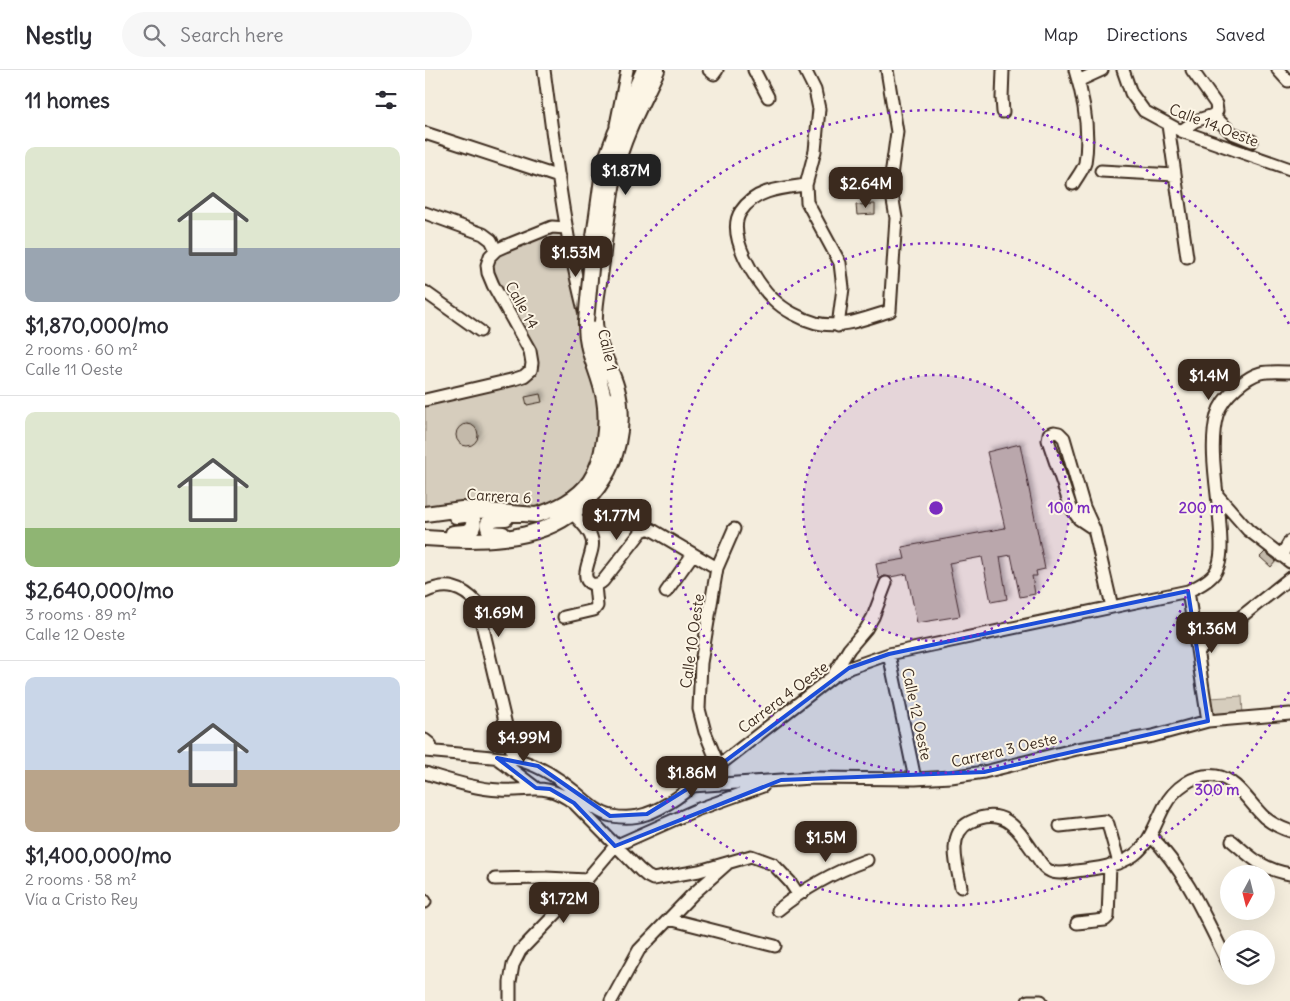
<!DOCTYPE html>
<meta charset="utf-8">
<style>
body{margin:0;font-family:Delius,sans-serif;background:#f7f7f7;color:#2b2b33;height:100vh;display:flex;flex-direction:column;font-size:19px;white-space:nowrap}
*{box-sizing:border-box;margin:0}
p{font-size:16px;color:#7c7c81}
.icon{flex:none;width:28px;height:28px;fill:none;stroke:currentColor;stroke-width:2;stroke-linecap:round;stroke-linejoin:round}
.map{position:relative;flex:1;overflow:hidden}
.side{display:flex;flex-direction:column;background:#fff;width:425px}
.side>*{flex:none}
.needle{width:32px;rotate:187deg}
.buttons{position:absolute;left:795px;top:795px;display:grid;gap:10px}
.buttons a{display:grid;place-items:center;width:55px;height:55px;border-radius:50%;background:#fff;box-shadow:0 5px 20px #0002;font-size:25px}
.price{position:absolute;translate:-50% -42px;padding:0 11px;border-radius:10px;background:#3b2a1e;color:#fff;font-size:16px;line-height:32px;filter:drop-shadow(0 1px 2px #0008)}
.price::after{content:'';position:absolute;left:50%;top:30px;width:15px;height:11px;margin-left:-8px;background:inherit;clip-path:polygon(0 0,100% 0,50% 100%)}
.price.current{background:#222;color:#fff}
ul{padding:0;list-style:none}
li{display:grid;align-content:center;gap:10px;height:265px;padding:0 25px}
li+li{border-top:1px solid #e1e1e2}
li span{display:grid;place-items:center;height:155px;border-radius:10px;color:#555}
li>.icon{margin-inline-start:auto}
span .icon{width:90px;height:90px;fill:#fffc;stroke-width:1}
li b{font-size:21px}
h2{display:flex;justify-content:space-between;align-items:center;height:60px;padding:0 25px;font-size:21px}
header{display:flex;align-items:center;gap:30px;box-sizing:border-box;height:70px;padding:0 25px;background:#fff;border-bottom:1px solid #e1e1e2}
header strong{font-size:24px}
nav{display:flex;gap:28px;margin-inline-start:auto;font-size:18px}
.search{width:350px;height:45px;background:#f7f7f7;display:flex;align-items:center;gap:12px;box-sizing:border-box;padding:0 18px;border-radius:28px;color:#7c7c81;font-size:19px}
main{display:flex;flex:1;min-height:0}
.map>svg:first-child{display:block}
.green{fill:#d6cdbd;stroke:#887c6e}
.building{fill:#c3b9aa;stroke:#3b2a1e;filter:url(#shadow)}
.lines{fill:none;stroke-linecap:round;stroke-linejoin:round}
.minor-casing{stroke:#3b2a1e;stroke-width:15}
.major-casing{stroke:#3b2a1e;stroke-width:18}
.minor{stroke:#fcf5e5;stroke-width:11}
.major{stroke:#fcf5e5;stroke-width:14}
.major-bridge-casing{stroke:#3b2a1e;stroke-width:18;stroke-linecap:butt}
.major-bridge{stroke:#fcf5e5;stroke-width:14}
.marked{fill:#1d4ed8;fill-opacity:0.2;stroke:#1d4ed8;stroke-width:4;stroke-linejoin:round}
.ring{fill:none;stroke:#7b2cbf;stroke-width:2.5;stroke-dasharray:2.5 5}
.labels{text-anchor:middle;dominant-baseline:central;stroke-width:4;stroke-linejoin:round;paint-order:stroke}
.street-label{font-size:15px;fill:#3b2a1e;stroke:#fcf5e5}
.centre{fill:#7b2cbf;stroke:#fcf5e5;stroke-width:2.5}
.ring-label{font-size:15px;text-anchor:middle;font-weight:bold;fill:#7b2cbf;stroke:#fcf5e5;stroke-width:4;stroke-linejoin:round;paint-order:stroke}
</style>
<header>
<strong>Nestly</strong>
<div class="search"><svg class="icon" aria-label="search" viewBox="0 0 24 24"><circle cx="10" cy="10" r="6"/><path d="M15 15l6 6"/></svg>Search here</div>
<nav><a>Map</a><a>Directions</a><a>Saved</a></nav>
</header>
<main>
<section class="side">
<h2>11 homes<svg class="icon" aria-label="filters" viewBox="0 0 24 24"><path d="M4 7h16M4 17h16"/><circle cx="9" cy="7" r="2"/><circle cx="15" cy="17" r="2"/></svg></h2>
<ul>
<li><span style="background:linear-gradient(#dfe7d0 65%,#9aa5b1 0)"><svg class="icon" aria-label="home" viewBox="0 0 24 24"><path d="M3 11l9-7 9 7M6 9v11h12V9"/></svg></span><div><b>$1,870,000/mo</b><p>2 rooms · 60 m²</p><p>Calle 11 Oeste</p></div></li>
<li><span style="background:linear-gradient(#dfe7d0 75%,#8fb573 0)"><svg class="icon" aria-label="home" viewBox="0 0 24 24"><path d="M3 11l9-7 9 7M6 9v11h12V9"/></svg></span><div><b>$2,640,000/mo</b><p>3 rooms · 89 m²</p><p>Calle 12 Oeste</p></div></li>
<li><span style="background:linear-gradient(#c9d6e8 60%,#b9a48a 0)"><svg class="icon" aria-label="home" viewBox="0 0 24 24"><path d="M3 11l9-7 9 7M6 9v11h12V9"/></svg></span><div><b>$1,400,000/mo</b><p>2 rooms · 58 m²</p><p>Vía a Cristo Rey</p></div></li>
</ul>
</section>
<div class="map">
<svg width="865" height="931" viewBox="0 0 865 931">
<defs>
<filter id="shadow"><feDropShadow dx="3.5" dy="-3.5" stdDeviation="2.5" flood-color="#0004"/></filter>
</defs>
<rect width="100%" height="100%" fill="#f4eddd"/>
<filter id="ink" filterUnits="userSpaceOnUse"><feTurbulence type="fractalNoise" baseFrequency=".02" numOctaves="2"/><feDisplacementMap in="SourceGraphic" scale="10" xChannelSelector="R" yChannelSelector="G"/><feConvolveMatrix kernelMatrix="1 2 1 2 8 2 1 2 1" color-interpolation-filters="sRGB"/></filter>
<g filter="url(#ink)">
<path class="green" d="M141 158 179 328 166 410 120 443 0 444V330L90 309 107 293 63 203 71 180Z
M817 626 818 647 786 649 785 628Z"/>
<path class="building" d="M450 134V144L432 145 431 135Z
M115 324 117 332 102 335 100 327Z
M31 365a11 11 0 1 1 22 0a11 11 0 1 1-22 0Z
M595 374 620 499 611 501 612 506H607L610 524 595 527 586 485 575 487 582 529 566 532 557 487 524 493 535 546 492 553 482 504 465 507 459 506 454 509 451 494 480 489 477 477 580 458 562 382Z
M840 482 851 491 846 497 835 487Z"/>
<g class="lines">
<defs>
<path id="minor" d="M119 0C130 82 139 164 160 244
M284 0 289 4 292 0
M329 0 343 27
M380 0 390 20 394 39 390 81 381 115 382 132 415 193 418 218 413 256
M578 0 577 28 578 42
M698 0 706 23 719 41 756 61 865 99
M853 0 863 11
M653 11 677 0
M788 45 807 63 827 71
M191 55 202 0
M743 55 762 187
M756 61 770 51 788 45 792 41 791 34 767 0
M0 63 134 107
M676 101 750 105
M648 114C652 107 658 100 660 93 665 63 659 29 650 0
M381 115C358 118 331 119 316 141 300 164 331 213 348 229 359 240 376 249 391 253 416 259 441 248 465 241L471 148 465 113 472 62 462 0
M0 143 58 164 66 170 71 180
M0 222 55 261
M0 330 90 309 99 306 106 300 107 293 105 281 68 215 63 203 62 195 65 186 71 180 80 176 127 157 141 158
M184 376 188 357V328
M793 426 823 460 865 492
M148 444C155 451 165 460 167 470 171 482 151 509 167 514 172 515 175 514 178 511L217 461 224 458 292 498
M669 459 654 449 646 438 623 370 624 364 629 362 634 363 639 368 659 437 669 459 687 537
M856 486 865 471
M763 521 783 651
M0 522C22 512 37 517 52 533L89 689
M241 522 268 484
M139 547 169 540 172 536 170 515
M773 581 865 508
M464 584 490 709
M407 607 424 579 441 559 448 547 461 513
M0 670 5 674 7 681
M0 681 89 689C112 694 131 706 149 721 160 730 172 743 187 746 198 748 210 748 221 744 246 736 272 712 293 696 331 666 369 637 407 607L424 598 464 584 763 521C772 517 786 510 791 501 798 488 796 470 795 455 793 422 783 377 792 345 795 334 804 324 812 317 832 300 839 301 865 302
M73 689 111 718
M291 689 280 662 274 639 276 593 292 498 309 459
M0 703C24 710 50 719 75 720 107 722 120 711 149 733L215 800 222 806 228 809 274 801 326 786 348 794 365 812 373 824
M267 716 386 708 490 709 526 707 559 702 652 679 728 666 783 651 865 644
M635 756 680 751 683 754 694 793
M726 766C762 803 781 849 804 895
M807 771C827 788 837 799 865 804
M70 809 121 808 162 810
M536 817C532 797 521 764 545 752 581 734 594 762 612 787 615 792 620 799 625 801 632 805 644 802 651 801 669 799 694 796 709 785 725 773 730 754 739 737 749 718 769 703 791 706 812 709 824 733 839 747 846 753 856 758 865 761
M0 831V832
M353 840C380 818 409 802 442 790
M244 849 350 876
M652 853 680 850 683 847 685 795
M85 931V912L88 895 95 881 145 829 190 776 271 740 338 716
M186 931 214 880 267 825 302 794
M603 931H616"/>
<path id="major" d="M169 167 179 94 190 64 219 0
M0 444 37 439 111 445C130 440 154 428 165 411 179 390 183 353 179 329 174 300 160 283 161 251
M28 463C33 462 41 463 45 460 50 457 50 449 44 446 40 444 35 446 31 446
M78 464 66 463C56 449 71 448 81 448
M0 468C68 473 140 473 179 408 192 388 198 359 195 335 193 305 171 280 170 252 169 235 174 216 176 199 180 166 183 131 191 98 199 64 218 31 232 0"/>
</defs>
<use href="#minor" class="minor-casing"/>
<use href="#major" class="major-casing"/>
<use href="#minor" class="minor"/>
<use href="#major" class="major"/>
<defs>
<path id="major-bridge" d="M161 251 169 167"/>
</defs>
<use href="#major-bridge" class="major-bridge-casing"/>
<use href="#major-bridge" class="major-bridge"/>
</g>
</g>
<path class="marked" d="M763 521 783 651 559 702 356 710 190 776 149 733 125 719 111 718 72 688 113 696 185 746 222 744 267 716 424 598 464 584Z"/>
<circle cx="511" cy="438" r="133" fill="#7b2cbf" fill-opacity=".12"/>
<g class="ring">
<circle cx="511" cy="438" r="133"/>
<circle cx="511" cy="438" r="265"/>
<path d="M864 622A398 398 0 1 1 864 254"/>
</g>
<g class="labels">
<g class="street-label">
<text transform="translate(789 55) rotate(21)">Calle 14 Oeste</text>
<text transform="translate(97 235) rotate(61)">Calle 14</text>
<text transform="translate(183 280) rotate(77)">Calle 1</text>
<text transform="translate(74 426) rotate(3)">Carrera 6</text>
<text transform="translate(267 571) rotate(-82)">Calle 10 Oeste</text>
<text transform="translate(358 627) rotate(-37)">Carrera 4 Oeste</text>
<text transform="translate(492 644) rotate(78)">Calle 12 Oeste</text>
<text transform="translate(579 680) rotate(-13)">Carrera 3 Oeste</text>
</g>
</g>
<circle cx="511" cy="438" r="8" class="centre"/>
<g class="ring-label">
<text x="644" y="443">100 m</text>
<text x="776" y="443">200 m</text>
<text x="792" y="725">300 m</text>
</g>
</svg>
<div class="buttons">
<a><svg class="needle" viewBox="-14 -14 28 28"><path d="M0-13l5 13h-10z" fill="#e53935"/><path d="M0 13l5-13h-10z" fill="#7c7c81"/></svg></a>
<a><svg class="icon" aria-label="layers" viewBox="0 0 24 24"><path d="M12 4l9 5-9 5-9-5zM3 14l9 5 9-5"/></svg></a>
</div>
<b class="price current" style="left:201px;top:126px">$1.87M</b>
<b class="price" style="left:441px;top:139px">$2.64M</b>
<b class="price" style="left:151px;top:208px">$1.53M</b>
<b class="price" style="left:784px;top:331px">$1.4M</b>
<b class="price" style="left:192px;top:471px">$1.77M</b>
<b class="price" style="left:74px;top:568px">$1.69M</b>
<b class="price" style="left:787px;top:584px">$1.36M</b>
<b class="price" style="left:99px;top:693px">$4.99M</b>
<b class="price" style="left:267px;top:728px">$1.86M</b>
<b class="price" style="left:401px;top:793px">$1.5M</b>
<b class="price" style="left:139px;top:854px">$1.72M</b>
</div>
</main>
